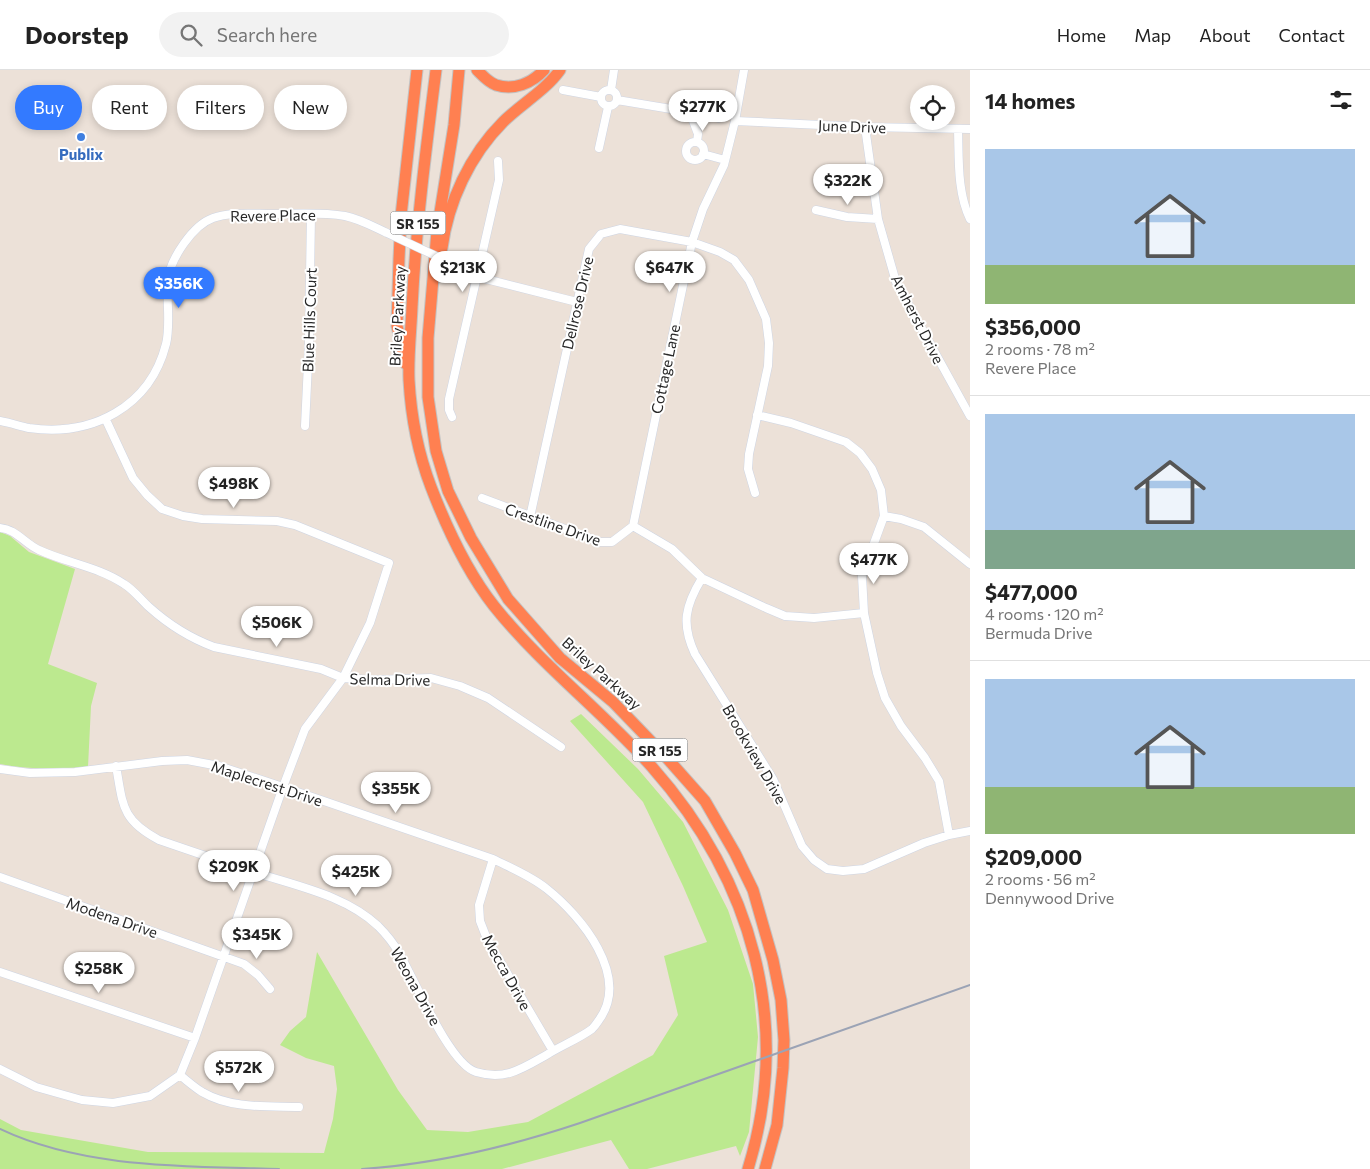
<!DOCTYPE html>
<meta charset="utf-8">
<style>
body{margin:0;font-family:Commissioner,sans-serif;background:#f2f2f2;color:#222;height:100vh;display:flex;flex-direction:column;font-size:19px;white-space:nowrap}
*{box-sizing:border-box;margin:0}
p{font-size:16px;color:#767676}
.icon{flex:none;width:28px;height:28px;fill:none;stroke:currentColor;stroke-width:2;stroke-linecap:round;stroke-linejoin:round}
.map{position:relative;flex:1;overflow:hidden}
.side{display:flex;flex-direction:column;background:#fff;width:400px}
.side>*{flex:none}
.hud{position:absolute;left:15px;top:15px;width:475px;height:45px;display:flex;gap:10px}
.fabs{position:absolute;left:910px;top:15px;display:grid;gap:10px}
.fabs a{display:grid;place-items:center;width:45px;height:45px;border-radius:50%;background:#fff;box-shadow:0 2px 8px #0003;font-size:25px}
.price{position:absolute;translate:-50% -42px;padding:0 11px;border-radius:18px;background:#fff;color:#222;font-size:16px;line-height:32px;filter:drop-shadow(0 1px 2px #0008)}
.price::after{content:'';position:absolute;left:50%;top:30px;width:15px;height:11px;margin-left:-8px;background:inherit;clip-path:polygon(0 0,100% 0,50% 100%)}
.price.current{background:#337aff;color:#fff}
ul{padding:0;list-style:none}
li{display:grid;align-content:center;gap:10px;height:265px;padding:0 15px}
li+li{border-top:1px solid #e0e0e0}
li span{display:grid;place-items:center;height:155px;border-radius:0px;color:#555}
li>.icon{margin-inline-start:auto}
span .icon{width:90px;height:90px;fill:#fffc;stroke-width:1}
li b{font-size:21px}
h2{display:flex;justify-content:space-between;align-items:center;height:60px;padding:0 15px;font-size:21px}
.chip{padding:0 18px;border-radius:22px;background:#fff;box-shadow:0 2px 8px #0003;font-size:18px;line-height:45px}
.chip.current{background:#337aff;color:#fff}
header{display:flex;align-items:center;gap:30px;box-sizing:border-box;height:70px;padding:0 25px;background:#fff;border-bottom:1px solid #e0e0e0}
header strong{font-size:24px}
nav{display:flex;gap:28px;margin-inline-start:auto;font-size:18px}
.search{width:350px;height:45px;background:#f2f2f2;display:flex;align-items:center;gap:12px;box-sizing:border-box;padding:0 18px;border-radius:28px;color:#767676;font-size:19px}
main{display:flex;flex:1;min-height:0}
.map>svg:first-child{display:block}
.green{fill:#bce98f}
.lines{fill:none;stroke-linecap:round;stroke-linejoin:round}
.minor-casing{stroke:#ced5e3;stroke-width:9}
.highway-casing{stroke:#c3c3c3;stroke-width:13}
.minor{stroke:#fff;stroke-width:8}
.highway{stroke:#ff8051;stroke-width:11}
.rail{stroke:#9ba3b5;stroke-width:2}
.minor-bridge-casing{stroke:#ced5e3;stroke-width:9;stroke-linecap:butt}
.minor-bridge{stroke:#fff;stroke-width:8}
.shop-dot{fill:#3f7fe0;stroke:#fff;stroke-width:2}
.labels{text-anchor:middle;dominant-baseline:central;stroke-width:4;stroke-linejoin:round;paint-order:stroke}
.shield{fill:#fff;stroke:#686868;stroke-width:1}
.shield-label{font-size:14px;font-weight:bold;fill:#282828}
.street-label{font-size:15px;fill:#282828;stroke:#fff}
.shop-label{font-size:15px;font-weight:bold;fill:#366cbe;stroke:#fff}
</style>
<header>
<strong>Doorstep</strong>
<div class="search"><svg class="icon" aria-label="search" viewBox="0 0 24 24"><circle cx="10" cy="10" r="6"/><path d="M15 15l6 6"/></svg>Search here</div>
<nav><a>Home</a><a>Map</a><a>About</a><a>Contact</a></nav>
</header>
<main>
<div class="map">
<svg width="970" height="1099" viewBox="0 0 970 1099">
<rect width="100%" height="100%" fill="#ece1d8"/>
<path class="green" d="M0 462 10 466 29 482 75 499 48 594 97 613 91 636 88 697C58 699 30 700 0 694Z
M581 644 638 699 683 752 728 840 753 914 758 967 749 1062 740 1086 736 1076 647 1099H629L611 1070 502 1099H0V1049L21 1060 148 1082 324 1083 333 1049 337 1019 334 996 306 988 280 975 290 961 306 947 317 882 398 1020 427 1060 468 1062 528 1052 653 985 678 945 664 886 707 872 683 816 643 732 570 651Z"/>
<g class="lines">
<defs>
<path id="minor" d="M601 28a8 8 0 1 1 16 0a8 8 0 1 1-16 0Z
M563 20 601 27
M611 20 614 0
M617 30 683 41 692 48 701 44 719 48
M692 48 698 64 697 72
M735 51 865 57 970 59
M865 57 878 149 896 212 970 346
M958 59C959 89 957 122 970 149
M686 81a9 9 0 1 1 18 0a9 9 0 1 1-18 0Z
M599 78 608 37
M703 84 725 90
M816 140 847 147 878 149
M451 193 478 207 577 232
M757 345 791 353 846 372 860 383 872 399 881 420 884 446 862 506 864 543 877 603 885 628 901 656 925 688 939 711 949 765
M452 347 449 340V329L499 110 498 91
M0 351C10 353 20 356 29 358 92 367 150 337 166 274 171 254 166 230 168 210 170 189 193 155 213 148 229 142 253 144 270 144 295 144 321 142 345 146 360 149 374 157 387 163
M305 356 309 273 311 144
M482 428 600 472H612L633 456 672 479 702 508 766 538 785 546 814 548 864 543
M884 446 901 449 924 457 970 494
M530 447 589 179 601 164 620 159 692 172 720 182 734 190 749 210 766 249 769 273 768 296 749 384 748 399 755 423
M633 456 692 172 703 139 724 95 735 51 744 0
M0 458C16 459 25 474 39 480 67 493 99 497 124 514 134 520 141 530 149 537 169 555 190 568 214 577L321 599 343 608 375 610 431 608 460 616 488 628 561 677
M702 508C685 536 681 554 695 584L773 709 802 776 814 790 827 799 843 801 864 799 924 773 949 765 970 761
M0 699 30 703 75 702 162 691 187 690 219 696 283 717 493 789C511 798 531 806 547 819 581 846 631 906 599 950 597 953 594 957 592 959 580 968 561 976 548 984 523 998 506 1011 476 1002 449 994 414 908 399 883 394 874 385 863 378 856 345 825 296 816 254 802 223 792 191 781 159 770 121 750 123 735 116 696
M493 789 479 835 480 851 487 869 553 981
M0 807 244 894 258 905 270 919
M0 902 195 968
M0 999 36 1017 82 1030 113 1033 150 1026 180 1005 195 968 283 717 305 659 343 608 370 553 389 493 295 455 277 451 202 449 183 446 162 439 147 425 133 408 106 350
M180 1005C187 1011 194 1017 202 1022 231 1039 267 1036 299 1037"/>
<path id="highway" d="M436 0C426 79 416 157 412 237 411 261 408 286 409 310 411 346 418 383 431 417 446 456 468 503 494 536 541 595 602 641 652 697 752 810 793 952 748 1099
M459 0 454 55 437 161 428 268V327L436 381 448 421 471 468 508 529 560 588 613 632 666 687 705 731 735 783 753 820 773 890 781 930 784 970 783 998 777 1055 765 1099
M477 0C482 5 488 12 496 15 514 21 532 13 544 0
M442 178C448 132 470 85 503 52 521 34 545 21 560 0
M406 294 397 256 399 189 401 146 417 0"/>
</defs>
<use href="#minor" class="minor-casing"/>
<use href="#highway" class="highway-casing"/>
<use href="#minor" class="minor"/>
<use href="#highway" class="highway"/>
<path class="rail" d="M0 1059C84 1099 187 1096 279 1099
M362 1099C437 1094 508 1077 580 1053L970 915"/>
<defs>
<path id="minor-bridge" d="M387 163 451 193"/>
</defs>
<use href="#minor-bridge" class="minor-bridge-casing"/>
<use href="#minor-bridge" class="minor-bridge"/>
</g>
<circle class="shop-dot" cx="81" cy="67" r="5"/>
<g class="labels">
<g class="shield">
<rect x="390.5" y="141.5" width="55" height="23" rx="4"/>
<rect x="632.5" y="668.5" width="55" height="23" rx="4"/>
</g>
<g class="shield-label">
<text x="418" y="153">SR 155</text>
<text x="660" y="680">SR 155</text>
</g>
<g class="street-label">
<text transform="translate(852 56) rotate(2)">June Drive</text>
<text transform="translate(273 145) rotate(-1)">Revere Place</text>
<text transform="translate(577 233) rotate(-77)">Dellrose Drive</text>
<text transform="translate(397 246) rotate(-87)">Briley Parkway</text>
<text transform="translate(918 249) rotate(63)">Amherst Drive</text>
<text transform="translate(309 250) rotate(-88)">Blue Hills Court</text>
<text transform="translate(665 299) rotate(-78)">Cottage Lane</text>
<text transform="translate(553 454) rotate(19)">Crestline Drive</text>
<text transform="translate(602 603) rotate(42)">Briley Parkway</text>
<text transform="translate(390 609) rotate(1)">Selma Drive</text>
<text transform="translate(755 684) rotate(60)">Brookview Drive</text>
<text transform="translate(267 713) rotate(18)">Maplecrest Drive</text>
<text transform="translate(112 847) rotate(19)">Modena Drive</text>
<text transform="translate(507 902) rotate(61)">Mecca Drive</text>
<text transform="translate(416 916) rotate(61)">Weona Drive</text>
</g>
<g class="shop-label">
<text x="81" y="84">Publix</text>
</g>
</g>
</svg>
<div class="fabs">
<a><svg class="icon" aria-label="locate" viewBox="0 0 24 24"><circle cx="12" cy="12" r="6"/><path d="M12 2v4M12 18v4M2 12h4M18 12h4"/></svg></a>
</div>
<b class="price" style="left:703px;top:62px">$277K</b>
<b class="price" style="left:848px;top:136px">$322K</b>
<b class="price" style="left:463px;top:223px">$213K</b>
<b class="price" style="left:670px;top:223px">$647K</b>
<b class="price current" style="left:179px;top:239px">$356K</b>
<b class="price" style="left:234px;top:439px">$498K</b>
<b class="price" style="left:874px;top:515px">$477K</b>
<b class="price" style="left:277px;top:578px">$506K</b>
<b class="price" style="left:396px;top:744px">$355K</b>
<b class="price" style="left:234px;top:822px">$209K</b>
<b class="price" style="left:356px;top:827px">$425K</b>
<b class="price" style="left:257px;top:890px">$345K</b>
<b class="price" style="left:99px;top:924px">$258K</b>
<b class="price" style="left:239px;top:1023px">$572K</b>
<div class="hud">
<a class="chip current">Buy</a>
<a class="chip">Rent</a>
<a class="chip">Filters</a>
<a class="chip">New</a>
</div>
</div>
<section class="side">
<h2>14 homes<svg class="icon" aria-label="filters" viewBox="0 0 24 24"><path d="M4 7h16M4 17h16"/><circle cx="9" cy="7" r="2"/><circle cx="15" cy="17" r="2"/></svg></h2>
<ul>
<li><span style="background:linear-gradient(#a9c7e8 75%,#8fb573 0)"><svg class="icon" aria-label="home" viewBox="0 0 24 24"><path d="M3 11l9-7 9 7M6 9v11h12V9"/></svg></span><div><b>$356,000</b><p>2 rooms · 78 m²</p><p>Revere Place</p></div></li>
<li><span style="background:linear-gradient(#a9c7e8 75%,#7fa58c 0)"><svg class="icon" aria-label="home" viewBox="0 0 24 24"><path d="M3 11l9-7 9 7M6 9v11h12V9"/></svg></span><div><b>$477,000</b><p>4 rooms · 120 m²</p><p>Bermuda Drive</p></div></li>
<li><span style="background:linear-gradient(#a9c7e8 70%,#8fb573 0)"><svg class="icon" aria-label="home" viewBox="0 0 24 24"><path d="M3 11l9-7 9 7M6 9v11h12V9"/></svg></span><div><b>$209,000</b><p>2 rooms · 56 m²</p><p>Dennywood Drive</p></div></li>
</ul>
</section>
</main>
